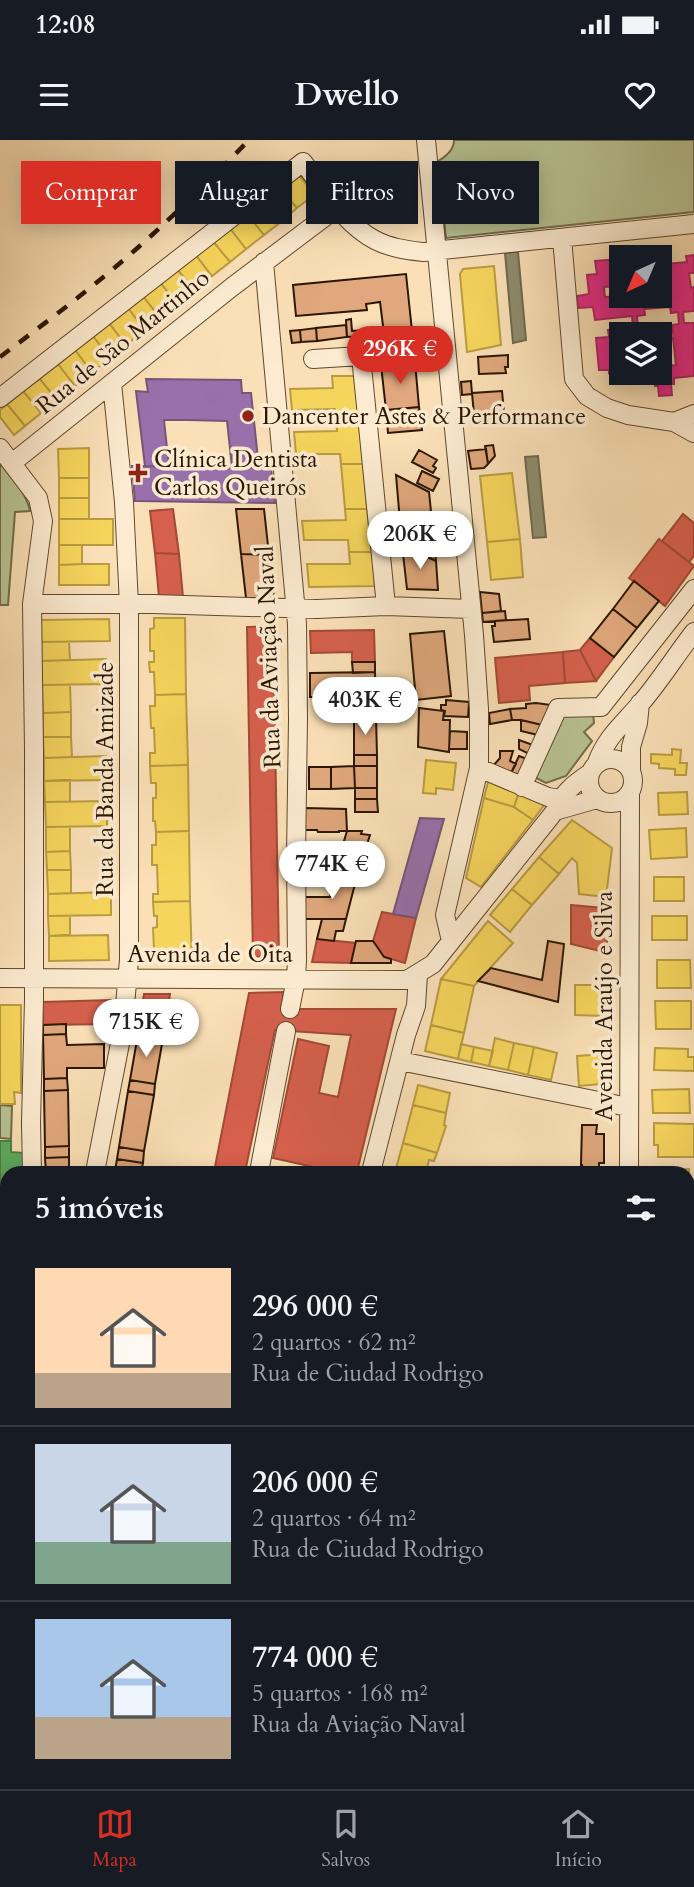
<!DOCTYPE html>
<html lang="pt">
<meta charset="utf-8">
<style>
body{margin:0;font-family:Cardo,serif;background:#20242c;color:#f1f3f6;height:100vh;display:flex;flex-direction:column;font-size:26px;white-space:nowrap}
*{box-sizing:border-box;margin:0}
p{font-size:23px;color:#9ea1a6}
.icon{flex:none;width:38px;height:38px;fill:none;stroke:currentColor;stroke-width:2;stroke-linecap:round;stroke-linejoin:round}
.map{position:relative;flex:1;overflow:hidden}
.side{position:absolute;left:0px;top:1026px;width:695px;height:625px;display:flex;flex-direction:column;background:#171b24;border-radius:21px 21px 0 0;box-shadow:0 4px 18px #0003}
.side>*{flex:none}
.top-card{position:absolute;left:21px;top:21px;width:653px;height:63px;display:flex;gap:14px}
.needle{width:46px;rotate:224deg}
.tools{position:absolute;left:609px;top:105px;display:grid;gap:14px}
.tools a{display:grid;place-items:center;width:63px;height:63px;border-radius:0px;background:#171b24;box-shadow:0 4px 18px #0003;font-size:35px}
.price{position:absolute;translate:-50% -60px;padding:0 16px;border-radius:24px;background:#fff;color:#222;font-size:23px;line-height:46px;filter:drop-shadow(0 2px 4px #0008)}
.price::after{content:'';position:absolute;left:50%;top:42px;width:21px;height:16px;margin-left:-10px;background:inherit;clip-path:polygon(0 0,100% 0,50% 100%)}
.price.current{background:#d93025;color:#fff}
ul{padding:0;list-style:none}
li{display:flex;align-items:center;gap:21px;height:175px;padding:0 35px}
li+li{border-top:2px solid #363941}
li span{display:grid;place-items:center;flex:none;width:196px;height:140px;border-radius:0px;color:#555}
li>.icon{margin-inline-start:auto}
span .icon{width:84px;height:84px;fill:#fffc;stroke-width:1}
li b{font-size:30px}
h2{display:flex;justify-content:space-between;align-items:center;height:84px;padding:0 35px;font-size:30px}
.pill{padding:0 24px;border-radius:0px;background:#171b24;box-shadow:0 4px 18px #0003;font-size:24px;line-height:63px}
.pill.current{background:#d93025;color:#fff}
.status{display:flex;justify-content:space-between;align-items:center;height:49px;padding:0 35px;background:#171b24;direction:ltr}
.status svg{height:19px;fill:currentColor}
header{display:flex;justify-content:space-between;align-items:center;height:91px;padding:0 35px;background:#171b24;font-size:32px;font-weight:700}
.menu{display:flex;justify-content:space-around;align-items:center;height:98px;border-top:2px solid #363941;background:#171b24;font-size:19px;color:#9ea1a6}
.menu a{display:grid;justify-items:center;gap:4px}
.menu .current{color:#d93025}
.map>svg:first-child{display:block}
.green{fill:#b8c393;stroke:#726c4a;stroke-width:2}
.homes{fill:#f6d55c;stroke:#b99c41;stroke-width:2}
.shops{fill:#d6604d;stroke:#a34a36;stroke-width:2}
.offices{fill:#9970ab;stroke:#785578;stroke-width:2}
.health{fill:#e7298a;stroke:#af2361;stroke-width:2;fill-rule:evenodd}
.public{fill:#5aae61;stroke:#4c8044;stroke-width:2}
.industry{fill:#8c8c6e;stroke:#6f694d;stroke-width:2}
.building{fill:#e0a87c;stroke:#2b1601;stroke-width:2}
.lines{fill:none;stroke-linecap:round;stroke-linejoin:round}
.minor-casing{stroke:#5f482e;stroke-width:20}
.minor{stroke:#fcebd0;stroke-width:18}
.rail{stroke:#2b1601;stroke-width:4.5;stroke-dasharray:12 12;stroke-linecap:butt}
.poi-dot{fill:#8f2418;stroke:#fcebd0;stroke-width:2.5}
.labels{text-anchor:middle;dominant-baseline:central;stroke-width:7;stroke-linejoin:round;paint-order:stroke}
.street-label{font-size:24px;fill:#2b1601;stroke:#fcebd0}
.poi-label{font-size:24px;fill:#2b1601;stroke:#fcebd0;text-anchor:start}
</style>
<div class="status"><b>12:08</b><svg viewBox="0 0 49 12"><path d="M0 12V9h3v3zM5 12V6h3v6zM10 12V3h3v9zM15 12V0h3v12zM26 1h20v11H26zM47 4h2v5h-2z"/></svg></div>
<header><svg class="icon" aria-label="menu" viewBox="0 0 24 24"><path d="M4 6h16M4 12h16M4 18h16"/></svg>Dwello<svg class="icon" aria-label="heart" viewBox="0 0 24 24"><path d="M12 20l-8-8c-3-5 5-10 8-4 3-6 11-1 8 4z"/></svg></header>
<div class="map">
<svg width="694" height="1649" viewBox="0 0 694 1649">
<rect width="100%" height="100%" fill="#fbe0b7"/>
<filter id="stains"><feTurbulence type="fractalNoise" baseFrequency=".00286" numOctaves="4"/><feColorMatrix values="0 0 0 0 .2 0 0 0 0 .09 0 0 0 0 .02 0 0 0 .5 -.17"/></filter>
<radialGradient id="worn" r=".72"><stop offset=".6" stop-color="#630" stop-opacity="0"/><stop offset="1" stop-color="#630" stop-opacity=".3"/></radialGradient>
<path class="green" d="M454 0H694V72L446 98 438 21C447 16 454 10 454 0Z
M0 323C12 338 26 352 30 371L15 372 8 465H0Z
M593 574 594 583 584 592 592 601 566 636 546 643 532 636 562 575Z
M0 965 12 966 11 999 0 998Z
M688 1564 694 1565V1649H629L631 1643H688Z"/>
<path class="homes" d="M297 33 315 54 297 68 279 47Z
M279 47 297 68 282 81 264 59Z
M264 59 282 81 264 95 246 73Z
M246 73 264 95 246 109 229 87Z
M229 87 246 109 230 122 212 100Z
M212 100 230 122 212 136 195 114Z
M195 114 212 136 194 150 177 129Z
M494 126 501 205 467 212 460 134 463 129Z
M177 129 194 150 177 164 160 142Z
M160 142 177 164 160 178 143 156Z
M143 156 160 178 145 190 128 168Z
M128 168 145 190 126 205 109 183Z
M109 183 126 205 110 218 93 196Z
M93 196 110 218 92 232 75 210Z
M75 210 92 232 75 246 58 224Z
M58 224 75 246 57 260 39 238Z
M332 236H354L359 279 336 280 335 269 292 270 290 249 333 248Z
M39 238 57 260 41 273 23 251Z
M23 251 41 273 25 286 7 264Z
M7 264 25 286 14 295 0 277V270Z
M359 279 363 324H341L340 314H296L294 292 337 291 336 280Z
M89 308V338H59L58 309Z
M341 324H363L367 369H345Z
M512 333 520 399 487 402 480 336Z
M59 338H89V358H59Z
M59 358H89V379H59Z
M345 369H367L372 412H349L348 400H304L302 381 346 380Z
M59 379H113V405H59Z
M520 399 523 437 491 440 487 402Z
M59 405H82V424L59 425Z
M349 412H372L375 446 309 447 307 424H350Z
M82 424H109V445H59V425Z
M154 478H185L186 554 155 555 154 532H150L149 522H154V511H150V489L154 488Z
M109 479 110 501 41 502 40 480Z
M41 502H69L70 520 41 521Z
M106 519 107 544 42 545 41 521Z
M42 545H70L71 572 43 573Z
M186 554 188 625 150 626V613H155L154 588H151L150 566H155V555Z
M71 572V597H43V573Z
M43 597H71L72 617 44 618Z
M672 609 681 610 680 623H687L686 635H675V629L659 628V624L651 623V614L672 615Z
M106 616V640L44 641V618Z
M426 620 456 623 453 650 436 648V654L423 653Z
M188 625 189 691 156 692 155 681H153V658H156V643H151L150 626Z
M489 638 519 652 514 667 484 658Z
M70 640V662H45L44 641Z
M519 652 545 664 533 680 514 667Z
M687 652 688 674 659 675 658 653Z
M484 658 514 667 533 680 481 747 466 738Z
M107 661V686L46 687 45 662Z
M572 680 612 708 606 757 579 754 577 723 572 718 559 734 539 717Z
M46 687H70V711L46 712Z
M686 688 687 717 651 719 649 690Z
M189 691 190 761 153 762V754H158L157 725H152V705H156V692Z
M70 711 71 730H47L46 712Z
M539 717 559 734 532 765 512 749Z
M47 730H71V753L48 754Z
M654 737H684V761H654Z
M512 749 532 765 510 792 490 775Z
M111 752V775L48 776V754Z
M190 761 192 821 158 822V809H154L153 788 157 787V776H154L153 762Z
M48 776H70V795L49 796Z
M652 776H687V800H652Z
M488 781 513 803 474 846 441 839Z
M108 795 109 820 49 821V796Z
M657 820H690L691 848H657Z
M441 839 474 846 464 893 431 885Z
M575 845H603V876L575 875Z
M655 861H691V889H656Z
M0 865H21V953L14 952 15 964H0Z
M431 885 464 893 458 919 425 911Z
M495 898 514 903 508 930 489 926Z
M514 903 534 907 528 935 508 930Z
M461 904 474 907 471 922 458 919Z
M474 907 493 911 489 926 471 922Z
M534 907 557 913 551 940 528 935Z
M655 908 688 909V917H694V931L654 930Z
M606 914 607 936 600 937 601 944 579 946 577 916Z
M418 945 450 953 446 973 413 965Z
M689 949 690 973H653L652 950Z
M413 965 446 973 444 985 446 986 437 1013 403 1003Z
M654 983 694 984V1017H658V1005H654Z
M403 1003 437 1013 434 1021 429 1020 426 1032H395Z
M689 1029V1041L688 1032H652V1030Z
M688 1073H694V1095H688Z
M688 1167H692V1191H688Z
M0 1326H7V1350H0Z"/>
<path class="shops" d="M173 369 179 414 155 413 150 371Z
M683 374 694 383V416L689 422 662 401Z
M659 399 694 426 665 466 629 438Z
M155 413 179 414 183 457H159Z
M273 486 279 816 253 817 247 487Z
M374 490 375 522H352V512L311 513 310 491Z
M590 498 614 517 596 541 580 510Z
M580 510 596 541 565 543 563 512Z
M563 512 565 543 529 546 530 560 499 563 495 518Z
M571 765 604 768 608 813 571 804Z
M382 772 416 778 405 823 384 817 373 801Z
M317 799 356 803 351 823 312 822Z
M284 852 281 869H396L357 1032H317L318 1028 273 1018 298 899 329 906 319 953 338 957 351 895 275 890 245 1032H214L249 853Z
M144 854H170L163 898 138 894Z
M111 860V884L43 885 42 862Z"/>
<path class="offices" d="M146 239 241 240 242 253H251L259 328 232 327 227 281 188 280H164L169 327 145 326 136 251 148 252Z
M132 326 271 328 275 363 135 361Z
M420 678 444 679 416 778 393 774Z"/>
<path class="health" d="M694 115V133H689L691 148 694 147V171L683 172 684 183H694V236L674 238V244H671L672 255 659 256 658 246H655V239L613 243 612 232 609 233V230H599L596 198 609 197 608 190 633 188 632 176 595 180 593 167 578 168 577 156 589 154 587 135 597 134 595 121 621 119V156H643L644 164 654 162 653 156H658L659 162 670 161 667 137 660 138V118L666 117V124L687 122 686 116ZM620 146 621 156 605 157 604 147ZM670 167 671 173 678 172 679 184 672 185 673 192 650 194H660V233H621V194H647L646 187 638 188 637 176 645 175 644 169ZM673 198 676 225 665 226 662 199Z"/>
<path class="public" d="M0 1001H11V1012L23 1013V1032H7V1100L0 1099Z
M694 1442V1470L688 1464V1448Z
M694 1476V1520L688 1513V1481Z"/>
<path class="industry" d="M518 112 526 200 513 203 505 113Z
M538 316 546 397 533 398 525 317Z"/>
<path class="building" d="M406 134 412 191 384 194 380 162 366 164 367 170 296 176 293 145Z
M351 179 352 191 377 189 378 195 347 197 346 180Z
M346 185 347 197 317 201 316 188Z
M316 188 317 201 301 202 300 190Z
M300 190 301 202 292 203 290 191Z
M412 191 415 222 381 225 378 195Z
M378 195 381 225 370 226 366 196Z
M508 215V227H505L506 233 479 234 478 217Z
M415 222 419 267 386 270 381 225Z
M471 241 472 254 462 255 461 242Z
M502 251 505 282 475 285 472 253Z
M419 267 422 290 388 293 386 270Z
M493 305 495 316 488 324 485 306Z
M486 309 488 324 484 328 471 329 468 311Z
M419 310 437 320 433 326 436 328 433 333 412 322Z
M422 331 439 339 433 351 417 343Z
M396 335 429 352 436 421 402 405Z
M236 369H264L269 415 241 414Z
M402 405 436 421 438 450 407 449Z
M241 414 269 415 274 458H246Z
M634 441 659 461 637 488 613 469Z
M480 452 499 454 501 471 482 473Z
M613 469 637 488 614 517 590 498Z
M505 471 506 480 483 482 482 473Z
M528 479 530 499 494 502 492 486H495V481Z
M444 491 451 556 416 560 410 494Z
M352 522H375V532L353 533Z
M375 532 376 556 310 557V533Z
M353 556H376V567H353Z
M446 560 469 562 468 577 444 576 445 571 441 570V565H446Z
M536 563 551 565 542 585 521 580H512L510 569 526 568V564Z
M353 567H376V578H354Z
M419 568 444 571 443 580H450L449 612 418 607Z
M510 569 512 580 490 584 489 573Z
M354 578H376L377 615H354Z
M521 580 542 585 538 595 521 591Z
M450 591 467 592V609H449Z
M519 600 533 605 529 614 519 609Z
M500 611H513L510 621 516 624 511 633 493 626 500 618Z
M354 615H377V626H354Z
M519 616 527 619 519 636 511 633Z
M354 626 355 648 331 649V627Z
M354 626H377V648H355Z
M309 627H331V649H309Z
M355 648H377V659H355Z
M355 659H377L378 672H355Z
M305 668 346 669 347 691H339V692H318L317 690H305Z
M347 691H362L361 694 370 695 364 713 341 711Z
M341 711 364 713 357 736 333 737Z
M357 736 346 779H304V757H330L333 737Z
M322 779H346L343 791H336L334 801 317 799Z
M356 801H373L384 817 391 819V823H351Z
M548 801 564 804 558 862 478 841 491 828 542 840Z
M66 884V894L43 895V885Z
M66 894 67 905 104 904V928H67V938L44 939 43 895Z
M138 894 163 898 155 944 130 940Z
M67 938 68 950 44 951V939Z
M130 940 155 944 154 955 128 951Z
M68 950 69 1006 45 1007 44 951Z
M128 951 154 955 144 1011 119 1007Z
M582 985H597L596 994H604V1023H599V1032H583L582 1025H581Z
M69 1006V1017L45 1018V1007Z
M119 1007 144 1011 143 1023 117 1019Z
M69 1017V1032H46L45 1018Z
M117 1019 143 1023 141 1032 115 1031Z
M1 1137H7V1163H0Z
M2 1163H7V1176H2Z
M2 1176H7V1188H2Z
M0 1241H7V1268H0Z
M0 1379H7V1398L0 1399Z
M87 1643H133V1644L87 1648Z
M316 1643H339V1648L315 1647Z
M392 1643H421V1649H392Z
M472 1643H501V1649H472Z
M565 1643H600L598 1649H569L564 1648Z
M133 1644V1649H90V1648Z"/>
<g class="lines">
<defs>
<path id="minor" d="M426 0 474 495 479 569V628L445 775 451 801
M562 98 574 239 587 256 607 268 628 275 674 282 694 274
M264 122 297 484 298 579 296 717 297 820 296 839 290 869
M313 219 361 216 386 466
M0 258 303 22C324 49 344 84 375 100 390 108 407 110 423 112L694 84
M674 282 694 293
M0 308 38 358 43 381 32 464 34 609V859L31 983 32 1032
M12 323 232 147 338 67
M32 464H153L317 469 386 466 470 469
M589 641a22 22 0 1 1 44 0a22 22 0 1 1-44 0Z
M596 625C606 597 622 585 641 563 660 541 676 515 694 492
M479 628 548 657 560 659
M631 631V607L638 583 640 563
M522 647 558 568 601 567 694 449
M555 671 597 659
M0 838 407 840 433 824 555 671C562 653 575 643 590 633
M400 921 628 967
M95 1032 123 888 129 820V465L124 362 112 243
M259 1032 286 891
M371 1032 406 895 416 866 418 835
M629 1032 630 653
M0 1117H7
M0 1301 7 1302
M0 1471 7 1452
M688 1545 694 1547
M446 1643V1649
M148 1649V1643
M296 1649V1643
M616 1649 617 1643"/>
</defs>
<use href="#minor" class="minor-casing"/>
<use href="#minor" class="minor"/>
<path class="rail" d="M0 217C45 183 91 149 134 111 174 76 212 38 249 0"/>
</g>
<g class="poi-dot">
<circle cx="248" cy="276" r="7"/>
<path d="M134.5 322.5h7v7h7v7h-7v7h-7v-7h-7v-7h7z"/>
</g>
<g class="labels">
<g class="street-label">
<text transform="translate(123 202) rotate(-39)">Rua de São Martinho</text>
<text transform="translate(269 517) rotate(-92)">Rua da Aviação Naval</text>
<text transform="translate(105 639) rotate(-90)">Rua da Banda Amizade</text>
<text x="210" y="814">Avenida de Oita</text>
<text transform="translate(604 866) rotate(-90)">Avenida Araújo e Silva</text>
</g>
<g class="poi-label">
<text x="262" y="276">Dancenter Astes &amp; Performance</text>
<text x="154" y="319">Clínica Dentista<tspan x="154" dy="28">Carlos Queirós</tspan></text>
</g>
</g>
<rect width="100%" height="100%" filter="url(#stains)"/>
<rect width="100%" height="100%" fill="url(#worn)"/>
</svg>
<div class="tools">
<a><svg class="needle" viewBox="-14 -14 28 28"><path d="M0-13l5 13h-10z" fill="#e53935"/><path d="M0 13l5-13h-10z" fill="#9ea1a6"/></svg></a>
<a><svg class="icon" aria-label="layers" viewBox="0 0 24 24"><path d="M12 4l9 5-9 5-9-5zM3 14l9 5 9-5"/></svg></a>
</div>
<b class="price current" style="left:400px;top:246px">296K €</b>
<b class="price" style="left:420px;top:431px">206K €</b>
<b class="price" style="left:365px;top:597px">403K €</b>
<b class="price" style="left:332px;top:761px">774K €</b>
<b class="price" style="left:146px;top:919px">715K €</b>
<div class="top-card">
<a class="pill current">Comprar</a>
<a class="pill">Alugar</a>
<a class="pill">Filtros</a>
<a class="pill">Novo</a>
</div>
<section class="side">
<h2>5 imóveis<svg class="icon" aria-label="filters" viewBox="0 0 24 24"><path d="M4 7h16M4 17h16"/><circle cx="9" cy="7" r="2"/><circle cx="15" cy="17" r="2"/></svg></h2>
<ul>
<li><span style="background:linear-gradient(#ffd9b3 75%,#b9a48a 0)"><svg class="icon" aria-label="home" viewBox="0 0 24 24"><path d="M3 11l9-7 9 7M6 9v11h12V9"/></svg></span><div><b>296 000 €</b><p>2 quartos · 62 m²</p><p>Rua de Ciudad Rodrigo</p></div></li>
<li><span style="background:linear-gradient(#c9d6e8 70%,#7fa58c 0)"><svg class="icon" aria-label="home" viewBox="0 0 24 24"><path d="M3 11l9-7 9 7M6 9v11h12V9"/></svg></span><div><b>206 000 €</b><p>2 quartos · 64 m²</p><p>Rua de Ciudad Rodrigo</p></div></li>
<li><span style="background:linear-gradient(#a9c7e8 70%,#b9a48a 0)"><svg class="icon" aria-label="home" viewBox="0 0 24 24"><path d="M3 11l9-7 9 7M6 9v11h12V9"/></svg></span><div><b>774 000 €</b><p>5 quartos · 168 m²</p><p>Rua da Aviação Naval</p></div></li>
</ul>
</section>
</div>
<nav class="menu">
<a class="current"><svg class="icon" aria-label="map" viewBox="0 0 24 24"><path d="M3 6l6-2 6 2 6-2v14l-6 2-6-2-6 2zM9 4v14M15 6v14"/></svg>Mapa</a>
<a><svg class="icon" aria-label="saved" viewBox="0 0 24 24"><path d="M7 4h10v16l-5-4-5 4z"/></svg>Salvos</a>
<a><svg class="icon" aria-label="home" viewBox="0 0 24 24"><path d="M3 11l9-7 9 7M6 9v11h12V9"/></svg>Início</a>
</nav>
